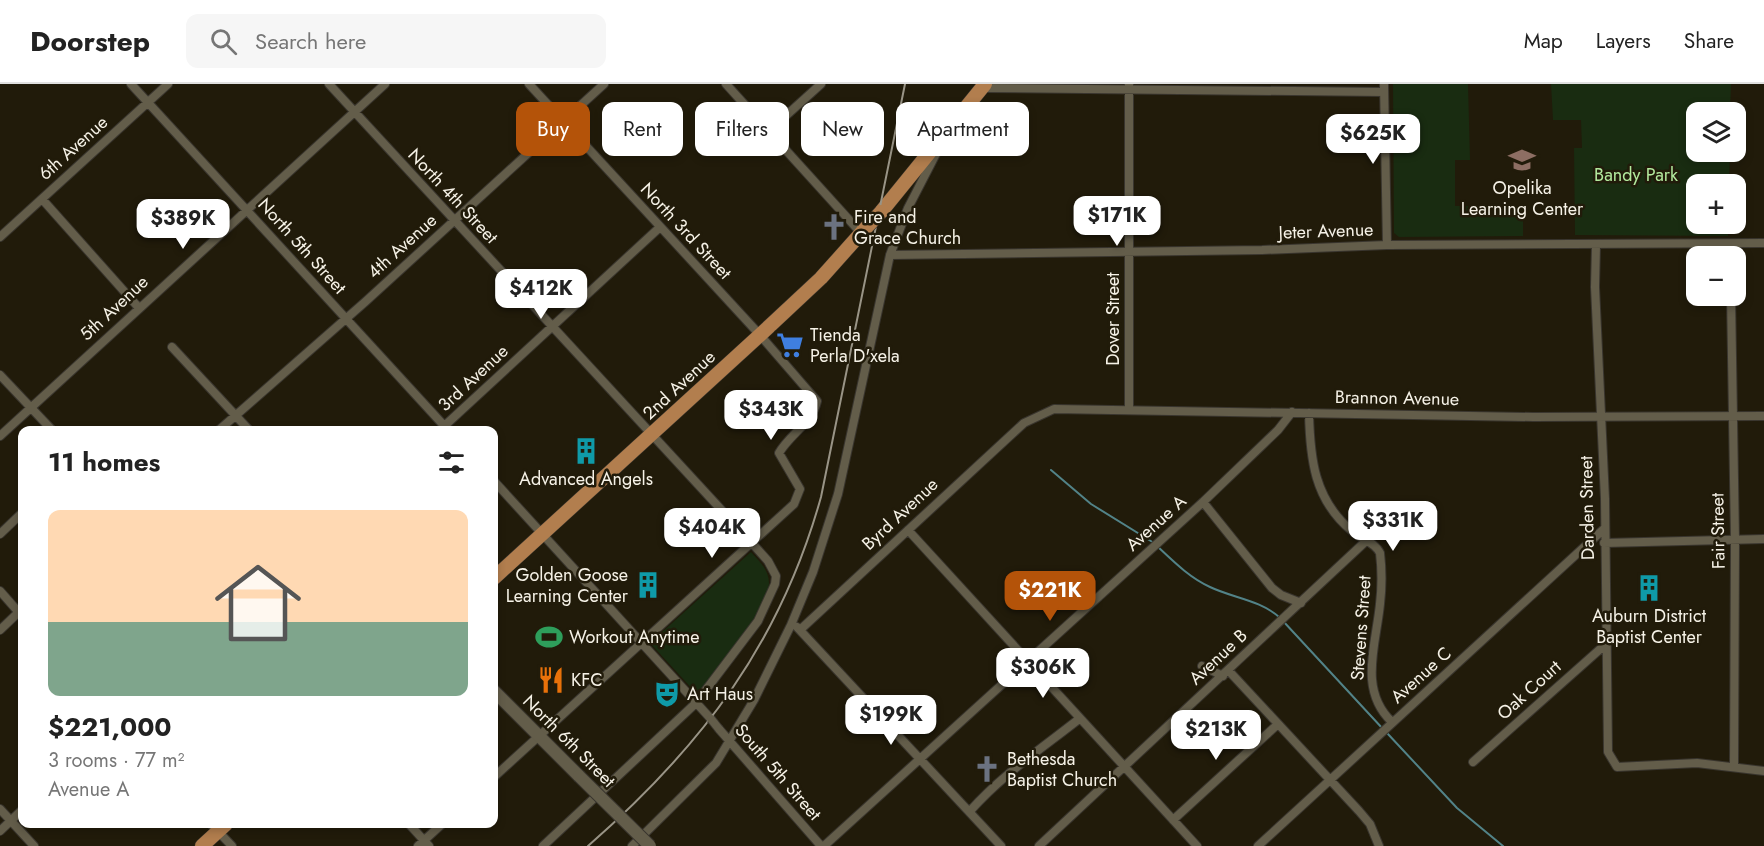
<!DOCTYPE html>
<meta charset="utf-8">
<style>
body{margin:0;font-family:Jost,sans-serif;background:#f6f6f6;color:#222;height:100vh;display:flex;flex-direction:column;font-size:22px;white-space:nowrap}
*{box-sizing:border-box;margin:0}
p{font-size:20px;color:#767676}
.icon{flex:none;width:33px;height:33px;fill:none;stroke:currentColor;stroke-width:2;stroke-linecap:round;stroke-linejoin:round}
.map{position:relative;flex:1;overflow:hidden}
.sheet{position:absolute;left:18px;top:342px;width:480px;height:402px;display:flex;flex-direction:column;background:#fff;border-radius:12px;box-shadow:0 3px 9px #0003}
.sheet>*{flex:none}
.banner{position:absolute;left:516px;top:18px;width:570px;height:54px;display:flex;gap:12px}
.controls{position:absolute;left:1686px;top:18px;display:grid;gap:12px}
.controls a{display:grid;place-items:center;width:60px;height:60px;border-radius:12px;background:#fff;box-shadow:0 3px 9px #0003;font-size:30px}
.price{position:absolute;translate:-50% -51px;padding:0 14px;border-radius:12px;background:#fff;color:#222;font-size:20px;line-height:39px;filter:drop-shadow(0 2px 3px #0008)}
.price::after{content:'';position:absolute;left:50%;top:36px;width:18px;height:14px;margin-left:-9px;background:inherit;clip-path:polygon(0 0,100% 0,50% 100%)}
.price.on{background:#b45309;color:#fff}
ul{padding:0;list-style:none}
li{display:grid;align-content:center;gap:12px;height:318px;padding:0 30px}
li span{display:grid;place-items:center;height:186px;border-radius:12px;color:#555}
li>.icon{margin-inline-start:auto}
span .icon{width:108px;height:108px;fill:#fffc;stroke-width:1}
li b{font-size:26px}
h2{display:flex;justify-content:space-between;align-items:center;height:72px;padding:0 30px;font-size:26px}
.chip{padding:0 21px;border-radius:12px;background:#fff;box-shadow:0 3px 9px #0003;font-size:21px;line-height:54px}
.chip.on{background:#b45309;color:#fff}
header{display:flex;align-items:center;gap:36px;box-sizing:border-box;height:84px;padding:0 30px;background:#fff;border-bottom:2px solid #e0e0e0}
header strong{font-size:28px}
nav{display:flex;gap:33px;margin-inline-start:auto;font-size:21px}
.search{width:420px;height:54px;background:#f6f6f6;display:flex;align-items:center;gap:15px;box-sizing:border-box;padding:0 21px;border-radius:12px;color:#767676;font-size:22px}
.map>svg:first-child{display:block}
.green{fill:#192c11}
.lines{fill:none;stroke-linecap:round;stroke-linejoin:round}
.stream{stroke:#528388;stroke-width:2}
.street-casing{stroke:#39352e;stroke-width:10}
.secondary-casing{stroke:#39352e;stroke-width:14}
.primary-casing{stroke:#39352e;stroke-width:15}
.street{stroke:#635d4a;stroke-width:8}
.secondary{stroke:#635d4a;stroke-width:12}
.primary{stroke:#b27e4e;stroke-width:14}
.rail{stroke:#999486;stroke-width:2}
.street-bridge-casing{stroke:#39352e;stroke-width:10;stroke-linecap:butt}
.secondary-bridge-casing{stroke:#39352e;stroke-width:14;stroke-linecap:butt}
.primary-bridge-casing{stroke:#39352e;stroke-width:15;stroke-linecap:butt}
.street-bridge{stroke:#635d4a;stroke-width:8}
.secondary-bridge{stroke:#635d4a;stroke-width:12}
.primary-bridge{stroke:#b27e4e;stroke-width:14}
.labels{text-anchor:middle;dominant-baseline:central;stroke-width:5;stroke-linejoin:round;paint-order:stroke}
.street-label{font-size:18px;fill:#f6f2e7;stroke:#211b0a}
.park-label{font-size:18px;fill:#b3e99d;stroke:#211b0a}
.poi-label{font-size:18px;fill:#f6f2e7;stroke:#211b0a;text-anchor:start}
</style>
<header>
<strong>Doorstep</strong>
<div class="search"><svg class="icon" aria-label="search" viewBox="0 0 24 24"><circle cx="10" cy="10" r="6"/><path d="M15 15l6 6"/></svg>Search here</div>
<nav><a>Map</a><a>Layers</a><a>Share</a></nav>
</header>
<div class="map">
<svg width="1764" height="762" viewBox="0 0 1764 762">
<rect width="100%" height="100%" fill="#211b0a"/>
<path class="green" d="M1393 0H1468L1470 76H1455V122H1523V152L1399 153 1394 149Z
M1551 0H1731L1730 28H1696V68H1730L1729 100H1696V140H1729L1728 152 1575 151 1574 64H1582L1581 36H1553Z
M751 468C760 478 769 486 769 500 767 529 716 585 697 610L650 559Z"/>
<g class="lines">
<path class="stream" d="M1051 386 1091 420 1154 459
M1158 463C1174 478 1190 494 1210 503 1233 514 1260 516 1279 533
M1283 537 1383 645
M1387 649 1457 724 1503 762"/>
<defs>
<path id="street" d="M131 0 448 346
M329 0 751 458 768 477 776 492 775 500 758 537 696 619 543 762
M726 0 861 149
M1129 0V326
M1384 0 1387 161
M982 4 1384 8
M769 47 821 0
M42 115 139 224
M0 153 168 0
M1730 160V172
M1596 161 1595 203 1605 415 1608 668 1617 683 1697 679 1764 687
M890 171 1262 166 1387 161 1764 159
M1731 212 1735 456 1734 682
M172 263 249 346
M0 291 52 346
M1309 329C1310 374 1314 416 1352 447 1361 455 1375 458 1380 469 1382 486 1382 503 1380 520 1376 561 1358 606 1392 638
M219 346 365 218 604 0
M440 346 659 144
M0 352 385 0
M494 397 711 635
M1203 418 1272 504 1281 511 1301 519
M908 446 1197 762
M0 450 22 429
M1604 459 1764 455
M0 507 22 532
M797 543 1001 762
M801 545 1024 339 1054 325 1533 333 1764 332
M0 546 22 525
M1202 582 1223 592
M1228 586 1359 727 1370 740 1379 762
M719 645 821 762
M1473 678 1607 559
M494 693 794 420 800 405 779 369C790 350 813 338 817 317L760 251 529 0
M0 725 34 762
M970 727C1003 690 1041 665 1079 635
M1173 736 1278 640
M211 740 232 762
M409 740 429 762
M0 747 22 726
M418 762 442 740
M632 762 716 679 754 616 791 541 813 488 838 410 890 171 908 124 938 66
M824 762 1203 418 1278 346 1292 328
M1039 762 1366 457
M1258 762 1605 444"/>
<path id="secondary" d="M494 607 579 692"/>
<path id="primary" d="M881 128 985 0
M494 494 760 251 821 194 863 147
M202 762 226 740"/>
</defs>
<use href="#street" class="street-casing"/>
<use href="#secondary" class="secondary-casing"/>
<use href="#primary" class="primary-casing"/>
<use href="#street" class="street"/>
<use href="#secondary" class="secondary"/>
<use href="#primary" class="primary"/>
<path class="rail" d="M588 762C701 663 780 560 821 413L905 0"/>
<defs>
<path id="street-bridge" d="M711 635 719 645"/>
<path id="secondary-bridge" d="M579 692 650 762"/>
<path id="primary-bridge" d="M863 147 881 128"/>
</defs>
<use href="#street-bridge" class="street-bridge-casing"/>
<use href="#secondary-bridge" class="secondary-bridge-casing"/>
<use href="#primary-bridge" class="primary-bridge-casing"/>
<use href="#street-bridge" class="street-bridge"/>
<use href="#secondary-bridge" class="secondary-bridge"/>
<use href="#primary-bridge" class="primary-bridge"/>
</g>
<defs>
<symbol id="school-bare" viewBox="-9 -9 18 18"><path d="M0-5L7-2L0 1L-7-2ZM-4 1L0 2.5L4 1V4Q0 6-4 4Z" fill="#8d6e63" stroke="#211b0a" stroke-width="2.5" paint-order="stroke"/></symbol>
<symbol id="church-bare" viewBox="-9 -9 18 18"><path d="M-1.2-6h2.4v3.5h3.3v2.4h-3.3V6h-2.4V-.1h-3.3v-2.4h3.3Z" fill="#6b7280" stroke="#211b0a" stroke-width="2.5" paint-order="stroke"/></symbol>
<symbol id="supermarket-bare" viewBox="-9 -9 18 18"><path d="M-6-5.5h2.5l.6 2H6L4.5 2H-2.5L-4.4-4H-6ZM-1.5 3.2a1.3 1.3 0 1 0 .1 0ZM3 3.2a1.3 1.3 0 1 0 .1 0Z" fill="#3f7fe0" stroke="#211b0a" stroke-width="2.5" paint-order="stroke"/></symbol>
<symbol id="building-bare" viewBox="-9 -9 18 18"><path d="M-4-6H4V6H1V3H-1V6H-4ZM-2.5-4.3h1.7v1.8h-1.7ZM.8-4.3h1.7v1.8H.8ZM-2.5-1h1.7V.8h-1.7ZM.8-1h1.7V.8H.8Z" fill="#0f9aa8" stroke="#211b0a" stroke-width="2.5" paint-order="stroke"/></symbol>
<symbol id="stadium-bare" viewBox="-9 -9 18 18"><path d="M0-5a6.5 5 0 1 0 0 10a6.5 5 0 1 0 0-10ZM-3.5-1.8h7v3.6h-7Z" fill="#2e9e5b" stroke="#211b0a" stroke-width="2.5" paint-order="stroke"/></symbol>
<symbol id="restaurant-bare" viewBox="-9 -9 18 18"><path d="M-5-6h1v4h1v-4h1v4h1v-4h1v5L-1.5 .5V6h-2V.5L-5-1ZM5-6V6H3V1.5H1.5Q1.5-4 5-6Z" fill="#e8710a" stroke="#211b0a" stroke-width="2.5" paint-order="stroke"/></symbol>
<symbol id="theatre-bare" viewBox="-9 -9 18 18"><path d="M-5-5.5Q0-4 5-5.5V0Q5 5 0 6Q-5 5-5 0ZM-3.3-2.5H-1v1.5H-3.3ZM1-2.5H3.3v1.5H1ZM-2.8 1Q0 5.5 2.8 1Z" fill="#0f9aa8" stroke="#211b0a" stroke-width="2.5" paint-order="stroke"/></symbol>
</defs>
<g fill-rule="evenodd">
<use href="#school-bare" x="1503" y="57" width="38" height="38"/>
<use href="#church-bare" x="815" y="124" width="38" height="38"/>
<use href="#supermarket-bare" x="771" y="242" width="38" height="38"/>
<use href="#building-bare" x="567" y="348" width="38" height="38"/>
<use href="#building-bare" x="629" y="482" width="38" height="38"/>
<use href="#building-bare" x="1630" y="485" width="38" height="38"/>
<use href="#stadium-bare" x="530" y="534" width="38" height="38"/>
<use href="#restaurant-bare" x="532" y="577" width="38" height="38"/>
<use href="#theatre-bare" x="648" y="591" width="38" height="38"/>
<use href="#church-bare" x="968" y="666" width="38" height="38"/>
</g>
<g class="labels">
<g class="street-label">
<text transform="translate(73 64) rotate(-42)">6th Avenue</text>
<text transform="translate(453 112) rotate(47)">North 4th Street</text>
<text transform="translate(686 147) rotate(47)">North 3rd Street</text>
<text transform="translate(1326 147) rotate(-2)">Jeter Avenue</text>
<text transform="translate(302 162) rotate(48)">North 5th Street</text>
<text transform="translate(402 162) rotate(-42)">4th Avenue</text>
<text transform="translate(114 224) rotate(-43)">5th Avenue</text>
<text transform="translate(1113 235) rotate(-90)">Dover Street</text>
<text transform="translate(473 294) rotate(-43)">3rd Avenue</text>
<text transform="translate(679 301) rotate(-43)">2nd Avenue</text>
<text transform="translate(1397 314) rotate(1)">Brannon Avenue</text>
<text transform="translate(1587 424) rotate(-91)">Darden Street</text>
<text transform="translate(900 430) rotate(-43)">Byrd Avenue</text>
<text transform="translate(1156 439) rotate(-42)">Avenue A</text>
<text transform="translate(1718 447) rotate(-91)">Fair Street</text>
<text transform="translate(1361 544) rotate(-86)">Stevens Street</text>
<text transform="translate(1218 573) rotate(-43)">Avenue B</text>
<text transform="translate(1421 591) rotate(-42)">Avenue C</text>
<text transform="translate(1529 606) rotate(-42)">Oak Court</text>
<text transform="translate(569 657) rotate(45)">North 6th Street</text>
<text transform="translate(778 688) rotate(49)">South 5th Street</text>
</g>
<g class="park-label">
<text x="1636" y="91">Bandy Park</text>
</g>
<g class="poi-label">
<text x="1522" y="104" text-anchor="middle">Opelika<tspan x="1522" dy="21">Learning Center</tspan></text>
<text x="854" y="133">Fire and<tspan x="854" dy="21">Grace Church</tspan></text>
<text x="810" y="251">Tienda<tspan x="810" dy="21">Perla D'xela</tspan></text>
<text x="586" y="395" text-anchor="middle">Advanced Angels</text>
<text x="628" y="491" text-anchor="end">Golden Goose<tspan x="628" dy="21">Learning Center</tspan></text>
<text x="1649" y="532" text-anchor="middle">Auburn District<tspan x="1649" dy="21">Baptist Center</tspan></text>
<text x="569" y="553">Workout Anytime</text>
<text x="571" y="596">KFC</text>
<text x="687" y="610">Art Haus</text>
<text x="1007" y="675">Bethesda<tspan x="1007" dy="21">Baptist Church</tspan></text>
</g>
</g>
</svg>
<div class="controls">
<a><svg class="icon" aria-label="layers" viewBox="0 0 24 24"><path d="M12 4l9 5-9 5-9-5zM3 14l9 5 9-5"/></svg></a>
<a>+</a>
<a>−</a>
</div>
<b class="price" style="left:1373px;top:81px">$625K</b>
<b class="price" style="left:1117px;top:163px">$171K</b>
<b class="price" style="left:183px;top:166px">$389K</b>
<b class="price" style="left:541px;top:236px">$412K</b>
<b class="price" style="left:771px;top:357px">$343K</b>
<b class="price" style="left:1393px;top:468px">$331K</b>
<b class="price" style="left:712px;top:475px">$404K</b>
<b class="price on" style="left:1050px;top:538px">$221K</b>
<b class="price" style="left:1043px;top:615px">$306K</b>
<b class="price" style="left:891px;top:662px">$199K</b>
<b class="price" style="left:1216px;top:677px">$213K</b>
<div class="banner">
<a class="chip on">Buy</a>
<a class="chip">Rent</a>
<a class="chip">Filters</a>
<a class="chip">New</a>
<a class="chip">Apartment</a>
</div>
<section class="sheet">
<h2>11 homes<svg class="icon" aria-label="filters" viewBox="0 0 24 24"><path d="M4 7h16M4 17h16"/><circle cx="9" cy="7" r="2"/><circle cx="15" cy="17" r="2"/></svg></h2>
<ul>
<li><span style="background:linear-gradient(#ffd9b3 60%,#7fa58c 0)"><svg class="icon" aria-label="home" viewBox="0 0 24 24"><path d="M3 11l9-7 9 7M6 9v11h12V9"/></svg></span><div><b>$221,000</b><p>3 rooms · 77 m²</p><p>Avenue A</p></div></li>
</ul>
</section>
</div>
